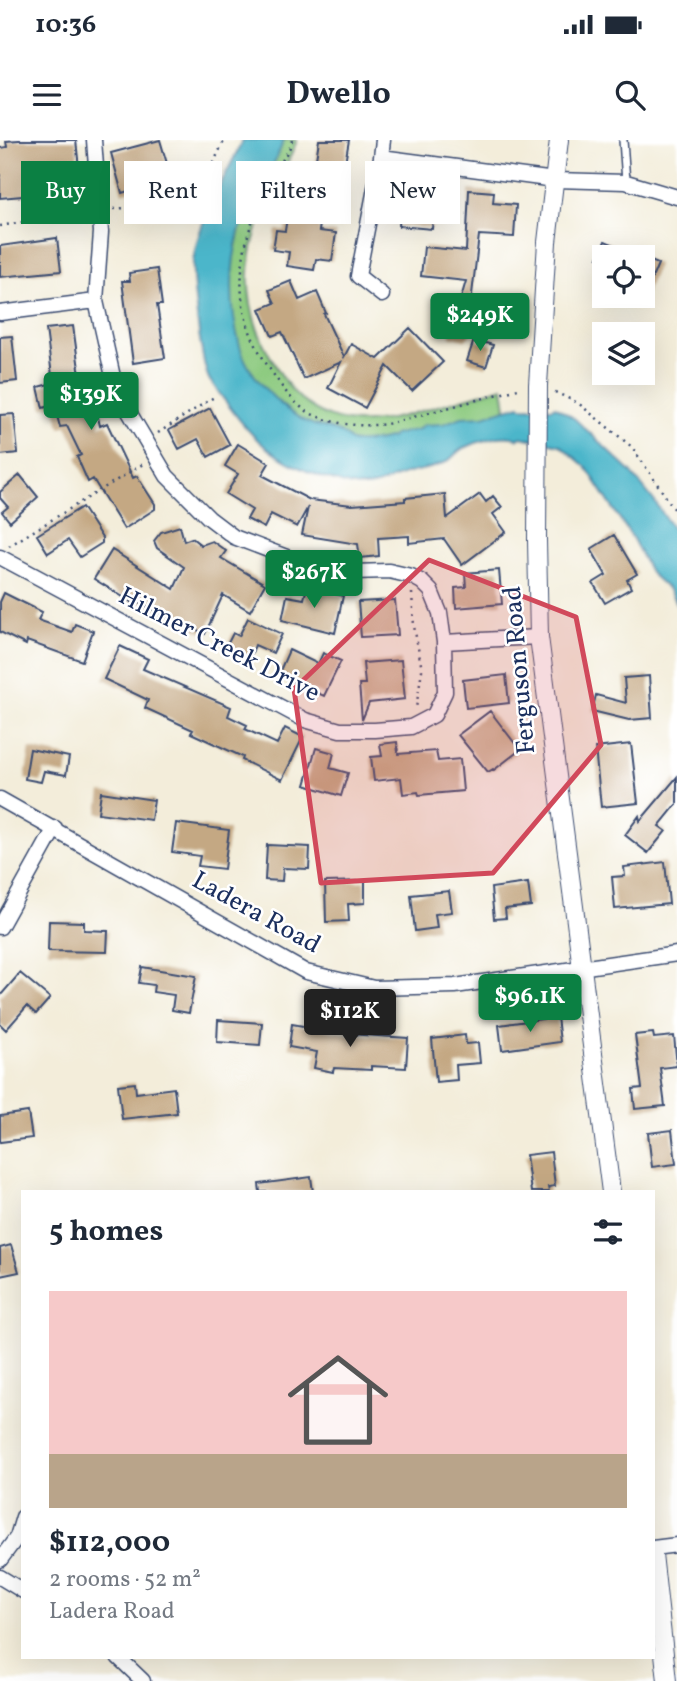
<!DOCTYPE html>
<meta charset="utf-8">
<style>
body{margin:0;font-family:Vollkorn,serif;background:#f2f2f3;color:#1f2937;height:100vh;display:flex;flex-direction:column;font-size:26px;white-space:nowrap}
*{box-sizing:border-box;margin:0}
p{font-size:23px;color:#747a83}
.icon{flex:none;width:38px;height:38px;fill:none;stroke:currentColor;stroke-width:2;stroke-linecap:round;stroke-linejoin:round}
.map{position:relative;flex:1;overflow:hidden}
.details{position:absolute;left:21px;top:1050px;width:634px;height:469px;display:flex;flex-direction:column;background:#fff;border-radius:0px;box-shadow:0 7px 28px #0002}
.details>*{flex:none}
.guide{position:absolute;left:21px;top:21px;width:635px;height:63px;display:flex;gap:14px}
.buttons{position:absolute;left:592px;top:105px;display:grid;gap:14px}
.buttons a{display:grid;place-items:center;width:63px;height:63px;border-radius:0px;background:#fff;box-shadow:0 7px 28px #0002;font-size:35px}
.price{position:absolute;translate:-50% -60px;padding:0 16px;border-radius:7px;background:#0b8043;color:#fff;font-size:23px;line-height:46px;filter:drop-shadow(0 2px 4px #0008)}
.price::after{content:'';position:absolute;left:50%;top:42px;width:21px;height:16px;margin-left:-10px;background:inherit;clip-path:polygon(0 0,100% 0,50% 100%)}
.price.on{background:#222;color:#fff}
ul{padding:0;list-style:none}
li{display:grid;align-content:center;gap:14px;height:371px;padding:0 28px}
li+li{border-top:2px solid #e0e1e3}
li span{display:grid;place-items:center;height:217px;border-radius:0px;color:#555}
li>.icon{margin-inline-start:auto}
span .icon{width:126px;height:126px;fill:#fffc;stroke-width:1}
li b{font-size:30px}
h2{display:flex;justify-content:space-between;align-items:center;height:84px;padding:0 28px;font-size:30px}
.tag{padding:0 24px;border-radius:0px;background:#fff;box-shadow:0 7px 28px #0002;font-size:24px;line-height:63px}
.tag.on{background:#0b8043;color:#fff}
.status{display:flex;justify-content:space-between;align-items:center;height:49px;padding:0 35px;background:#fff;direction:ltr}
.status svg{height:19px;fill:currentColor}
header{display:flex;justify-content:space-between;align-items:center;height:91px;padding:0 28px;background:#fff;font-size:32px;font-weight:700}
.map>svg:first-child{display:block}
.green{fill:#8dca80;stroke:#547c6f;stroke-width:2}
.water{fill:#4cb6ca;stroke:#347294;stroke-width:2}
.building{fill:#c4a883}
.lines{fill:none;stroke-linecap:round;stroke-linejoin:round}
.service-casing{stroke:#3b4c71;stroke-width:10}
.minor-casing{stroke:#3b4c71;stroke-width:17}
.tertiary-casing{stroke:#3b4c71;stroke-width:20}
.path{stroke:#3b4c71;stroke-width:2.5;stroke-dasharray:2 5;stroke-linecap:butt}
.service{stroke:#fff;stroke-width:7}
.minor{stroke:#fff;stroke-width:14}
.tertiary{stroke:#fff;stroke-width:18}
.marked{fill:#d1495b;fill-opacity:0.2;stroke:#d1495b;stroke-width:5;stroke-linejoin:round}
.labels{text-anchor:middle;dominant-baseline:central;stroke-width:5;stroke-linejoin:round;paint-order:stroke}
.street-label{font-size:26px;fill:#1b2f5e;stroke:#fff}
</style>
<div class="status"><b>10:36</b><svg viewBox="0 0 49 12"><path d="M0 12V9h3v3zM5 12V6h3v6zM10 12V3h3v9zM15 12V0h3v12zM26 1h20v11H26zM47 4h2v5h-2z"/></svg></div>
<header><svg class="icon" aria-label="menu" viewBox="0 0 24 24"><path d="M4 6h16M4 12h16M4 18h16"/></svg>Dwello<svg class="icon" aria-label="search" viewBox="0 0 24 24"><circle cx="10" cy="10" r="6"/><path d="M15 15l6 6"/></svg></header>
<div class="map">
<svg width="677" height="1541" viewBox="0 0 677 1541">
<rect width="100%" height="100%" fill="#fff"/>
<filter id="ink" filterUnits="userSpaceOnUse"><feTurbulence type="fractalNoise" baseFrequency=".0143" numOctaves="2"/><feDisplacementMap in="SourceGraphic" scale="14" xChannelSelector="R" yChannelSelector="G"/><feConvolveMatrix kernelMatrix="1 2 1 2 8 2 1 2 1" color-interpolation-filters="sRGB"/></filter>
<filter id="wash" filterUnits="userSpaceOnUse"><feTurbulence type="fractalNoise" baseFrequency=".00686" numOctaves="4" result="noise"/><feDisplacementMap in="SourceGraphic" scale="28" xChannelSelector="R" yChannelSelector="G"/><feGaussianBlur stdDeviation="1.57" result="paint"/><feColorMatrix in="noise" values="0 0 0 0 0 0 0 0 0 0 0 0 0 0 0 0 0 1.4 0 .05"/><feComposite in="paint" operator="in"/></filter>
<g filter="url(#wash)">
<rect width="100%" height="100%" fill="#f3edda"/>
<path class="green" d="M259 0H297C284 37 260 69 252 108 244 144 251 184 270 216 279 231 287 247 301 259 342 295 385 282 431 268 455 261 479 254 503 247L508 282 399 315 297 300 219 185Z"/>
<path class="water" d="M243 0H284C277 18 268 36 259 53 254 62 246 70 243 80 229 118 229 168 240 206 247 236 290 280 319 286 326 288 337 290 343 294 346 296 348 299 351 301 357 304 385 300 392 297L393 295 419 289 423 285 443 284 462 277 483 276 520 265 521 267 552 268 555 266 575 279 631 332 655 362 677 395V465L669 450 651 434 633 399 586 327 560 305 521 297 518 299C504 292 476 302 462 309 456 312 452 319 446 322 430 330 421 329 405 334 390 338 378 348 361 347 349 347 336 341 325 338 261 316 248 291 211 242 201 230 192 140 193 122 198 80 225 38 243 0Z"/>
<g id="blocks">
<path class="building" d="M19 0H76L81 47 34 53V55L0 58V8L7 7 6 1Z
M160 0 171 37 158 40 160 47 143 51 142 47 122 53 111 13Z
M319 0H349L343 35 327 33 319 91 336 93 332 121 316 119 314 130 287 126 289 112 273 110 276 90 285 91 292 42 312 45Z
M407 36 436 39 432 89 399 86 401 58H405Z
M469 50 494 52 493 63 516 65 514 97 479 95 471 163 491 168 489 177 465 200 450 196 466 141 421 136 424 107 466 111Z
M57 98 61 131 0 137V106Z
M605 101 658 124 643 160 642 117H598Z
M157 129 162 165H157L165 218 133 223 122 141H130L129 133Z
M291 141 299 160 317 152 326 173 324 174 344 217 351 204 378 219 410 188 443 222 412 251 387 226 365 268 328 248 341 222 304 239 282 192 272 196 260 169 275 163 269 150Z
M73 186 79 229 89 266 95 264 100 286 107 283 133 338 137 336 155 364V369L124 389 93 339 88 342 77 317 81 315 67 286 60 287 54 265 43 268 38 247 53 243 46 189Z
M12 196 17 241 0 243V197Z
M474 200 493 205 486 227 467 221Z
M210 268 230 305 208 317 198 299 179 309 169 290Z
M14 274 18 313 0 315V275Z
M238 304 269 323 262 335 310 360 352 365 405 361V358L445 354 447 378 480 354 486 362 493 356 502 367 493 374 506 392 462 425 444 399 409 403V396L378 398 379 416 360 418 358 404 302 395 308 367 297 387 271 374 264 388 247 379 252 370 226 354 238 334 225 326Z
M20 335 38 357 10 382 2 372 8 367 0 358V352Z
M82 367 102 398V403L80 417 68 400 48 413 37 395Z
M180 386 184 401 192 398 201 405 212 401 226 411 221 418 265 444 250 471 223 455 205 494 138 462 136 465 94 439 112 410 174 449 184 427 157 408 154 401 161 392Z
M614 395 637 434 627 440 631 448 605 463 593 443 606 435 591 409Z
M499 430 502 464 456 468 455 448 466 447 465 433Z
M307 447 343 456 335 493 282 480 287 456 304 459Z
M4 453 42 472 38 480 72 492 75 484 93 491 82 521 27 501 26 505 0 492V462Z
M395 460 398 495 361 497 358 462Z
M248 478 282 494 273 513 255 505 249 520 225 509 233 493 239 496Z
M120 506 148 519 143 529 231 567 228 576 247 585 245 589 277 604 285 588 303 597 282 640 242 620 243 617 191 593 193 590 145 568 148 560 104 539Z
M289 510 318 524 323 513 341 521 324 556 278 535Z
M401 520 405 559 369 563 362 580 359 544H365L363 523Z
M506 535 509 563 466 568 463 540Z
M649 536 652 578 629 580 592 571 596 555 626 563 624 538Z
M490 571 520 610 494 630 493 629 488 632 458 595Z
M397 602 398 614 436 611 438 621 460 619 463 651 419 655 418 652 403 654 401 638 374 641 371 617 382 616 380 604Z
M631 604 638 663 601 667 595 608Z
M316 608 334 613 330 628 348 633 341 656 305 645Z
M30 609 69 617 66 635 44 631 41 642 25 639Z
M677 637V664L659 686 666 691 648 713 625 695 639 676 640 681Z
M101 652 154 660 151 680 98 673Z
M176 683 229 690 224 729 198 726 200 716 172 712Z
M267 705 310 707 309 729 283 728 282 741 265 740Z
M665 722 669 764 615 769 612 737 625 736 624 727Z
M365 741V763L348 764 349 781 326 782 325 742Z
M528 743 531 766 505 769 506 778 494 779 491 748Z
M449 751 452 772 435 774 437 788 415 791 411 755Z
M49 781 84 782V790L108 791 107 812 48 811Z
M142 827 196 836 189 873 172 870 174 855 153 852 154 845 139 843Z
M20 833 50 858 36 874 27 866 6 890 0 884V856Z
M557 877 560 902 502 910 499 885Z
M218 880 262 883 260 905 217 902Z
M292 884 348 894 408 898 406 928 371 926V930L334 928 333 932 314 928 317 912 289 907Z
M653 893 654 898 674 896 677 926 660 928 665 966 635 969 633 949 642 948 635 895Z
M465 895 466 904 478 903 480 923 456 925 457 940 436 942 432 899Z
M135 943 136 953 174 948 177 973 122 979 118 945Z
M28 972 32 998 0 1002V976Z
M672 990 676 1024 652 1027 648 993Z
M551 1012 555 1046 548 1047 549 1052H531L526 1015Z
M311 1037 313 1052H260L259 1044Z
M11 1105 19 1132 0 1136V1108Z"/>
</g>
</g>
<g filter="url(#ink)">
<use href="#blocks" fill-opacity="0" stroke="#3b4c71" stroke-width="2"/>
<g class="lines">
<defs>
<path id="service" d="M623 0 626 42"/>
<path id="minor" d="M383 0 381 17 555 40 626 42 677 57
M381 17 358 136 382 155
M0 173 96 161
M0 417 305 580 340 590H375L411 587 434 575 445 552 444 502 440 473 431 451 422 442 411 436 389 431 352 432 305 424 234 397 209 378 167 336 116 250 96 161 101 92 94 0
M444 502 539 497
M0 659 306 832 374 848 455 846 677 814
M0 787 55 688
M653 1408 677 1405
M0 1420 17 1397 23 1377
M0 1437 23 1451
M118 1517 143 1541"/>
<path id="tertiary" d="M559 0 547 102 538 245 537 400 539 497 611 1052
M653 1414 667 1541"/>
</defs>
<use href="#service" class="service-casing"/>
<use href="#minor" class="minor-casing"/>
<use href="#tertiary" class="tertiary-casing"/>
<path class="path" d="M292 0 290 7C271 40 252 71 245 108 235 161 246 196 276 238 285 252 298 268 314 275 336 285 362 287 387 284L522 248
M114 69C138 66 176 70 195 53 209 41 215 16 225 0
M0 86 86 71
M555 252 578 263 632 307 677 373
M158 293 214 257
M9 406 143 324
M412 453 414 486 422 530 416 568"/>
<use href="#service" class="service"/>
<use href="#minor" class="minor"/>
<use href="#tertiary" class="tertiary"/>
</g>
</g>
<path class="marked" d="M429 420 576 477 601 605 493 733 321 743 294 549Z"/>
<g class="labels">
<g class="street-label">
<text transform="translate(219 505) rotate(27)">Hilmer Creek Drive</text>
<text transform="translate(520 530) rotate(-95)">Ferguson Road</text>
<text transform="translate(256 773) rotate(29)">Ladera Road</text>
</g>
</g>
</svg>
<div class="buttons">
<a><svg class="icon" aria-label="locate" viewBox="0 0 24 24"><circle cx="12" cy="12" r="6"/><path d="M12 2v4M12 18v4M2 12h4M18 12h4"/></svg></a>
<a><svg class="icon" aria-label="layers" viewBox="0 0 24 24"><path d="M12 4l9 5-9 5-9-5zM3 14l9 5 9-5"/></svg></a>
</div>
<b class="price" style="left:480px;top:213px">$249K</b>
<b class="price" style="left:91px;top:292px">$139K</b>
<b class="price" style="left:314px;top:470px">$267K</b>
<b class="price" style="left:530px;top:894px">$96.1K</b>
<b class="price on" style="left:350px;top:909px">$112K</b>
<div class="guide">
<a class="tag on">Buy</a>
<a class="tag">Rent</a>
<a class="tag">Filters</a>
<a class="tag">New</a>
</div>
<section class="details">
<h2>5 homes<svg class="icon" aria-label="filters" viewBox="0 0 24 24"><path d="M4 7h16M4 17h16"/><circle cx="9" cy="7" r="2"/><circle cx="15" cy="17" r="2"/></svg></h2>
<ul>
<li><span style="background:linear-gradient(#f6c9c9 75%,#b9a48a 0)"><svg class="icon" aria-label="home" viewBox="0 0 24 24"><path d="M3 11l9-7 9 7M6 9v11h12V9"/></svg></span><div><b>$112,000</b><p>2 rooms · 52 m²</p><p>Ladera Road</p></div></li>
</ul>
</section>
</div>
